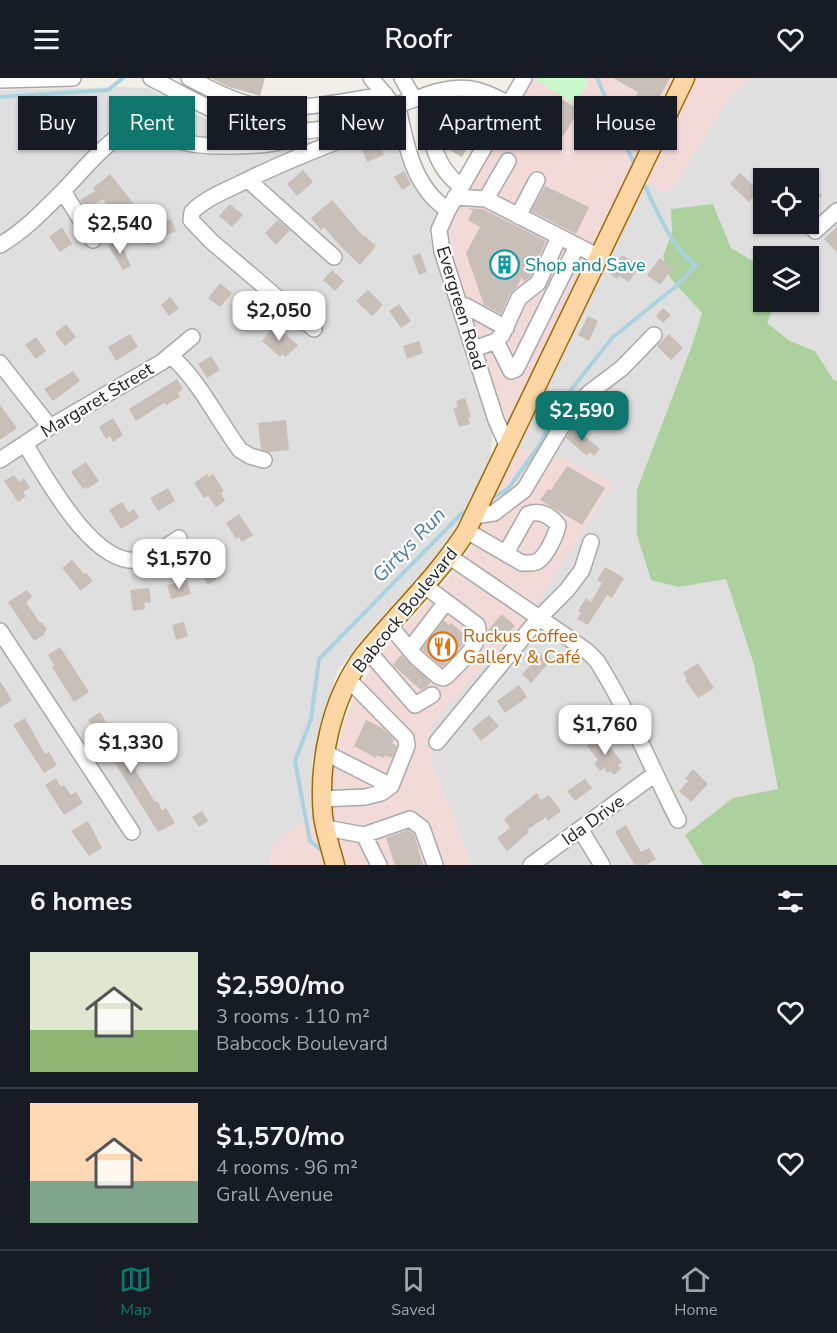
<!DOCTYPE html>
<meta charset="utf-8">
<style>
body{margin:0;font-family:"Nunito Sans",sans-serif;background:#20242c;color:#f1f3f6;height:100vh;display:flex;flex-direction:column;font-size:22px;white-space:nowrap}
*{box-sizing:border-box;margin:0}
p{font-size:20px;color:#9ea1a6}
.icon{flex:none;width:33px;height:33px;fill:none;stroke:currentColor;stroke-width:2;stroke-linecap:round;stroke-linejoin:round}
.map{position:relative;height:787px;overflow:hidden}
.sheet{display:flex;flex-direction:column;background:#171b24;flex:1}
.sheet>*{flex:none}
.guide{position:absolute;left:18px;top:18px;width:801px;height:54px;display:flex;gap:12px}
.fabs{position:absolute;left:753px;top:90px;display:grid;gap:12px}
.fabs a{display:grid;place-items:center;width:66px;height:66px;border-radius:0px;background:#171b24;box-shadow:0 2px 4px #0004;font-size:30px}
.price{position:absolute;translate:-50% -51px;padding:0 14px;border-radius:12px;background:#fff;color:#222;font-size:20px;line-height:39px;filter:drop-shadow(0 2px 3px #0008)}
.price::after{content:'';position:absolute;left:50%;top:36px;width:18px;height:14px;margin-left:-9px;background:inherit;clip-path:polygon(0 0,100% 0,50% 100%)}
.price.selected{background:#0f766e;color:#fff}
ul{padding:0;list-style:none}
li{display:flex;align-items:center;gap:18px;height:150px;padding:0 30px}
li+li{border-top:2px solid #363941}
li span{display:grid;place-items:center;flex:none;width:168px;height:120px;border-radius:0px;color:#555}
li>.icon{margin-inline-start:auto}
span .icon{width:72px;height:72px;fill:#fffc;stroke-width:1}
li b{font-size:26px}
h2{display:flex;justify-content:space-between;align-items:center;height:72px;padding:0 30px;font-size:26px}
.pill{padding:0 21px;border-radius:0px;background:#171b24;box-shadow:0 2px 4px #0004;font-size:21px;line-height:54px}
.pill.selected{background:#0f766e;color:#fff}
header{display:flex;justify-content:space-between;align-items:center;height:78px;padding:0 30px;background:#171b24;font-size:27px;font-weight:600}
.tabs{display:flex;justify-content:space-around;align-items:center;height:84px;border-top:2px solid #363941;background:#171b24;font-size:16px;color:#9ea1a6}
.tabs a{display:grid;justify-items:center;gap:3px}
.tabs .selected{color:#0f766e}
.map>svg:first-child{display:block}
.residential{fill:#e0dfdf;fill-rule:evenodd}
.commercial{fill:#f2dad9}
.forest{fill:#add19e}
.park{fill:#c8facc}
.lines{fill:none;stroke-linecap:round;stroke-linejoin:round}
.stream{stroke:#aad3df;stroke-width:4}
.building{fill:#c7bfb8}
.minor-casing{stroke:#a9a9a9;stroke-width:18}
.major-casing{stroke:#a06b00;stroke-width:21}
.minor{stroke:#fff;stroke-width:15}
.major{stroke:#fcd6a4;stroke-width:18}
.labels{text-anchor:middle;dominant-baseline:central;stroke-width:4.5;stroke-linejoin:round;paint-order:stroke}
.culture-label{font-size:18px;fill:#0d838f;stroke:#fff;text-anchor:start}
.street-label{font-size:18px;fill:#222;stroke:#fff}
.food-label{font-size:18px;fill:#c56008;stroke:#fff;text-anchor:start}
.water-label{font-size:20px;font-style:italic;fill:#4a7aab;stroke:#fff}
</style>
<header><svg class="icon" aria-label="menu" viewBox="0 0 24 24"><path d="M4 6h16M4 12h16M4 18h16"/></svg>Roofr<svg class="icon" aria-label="heart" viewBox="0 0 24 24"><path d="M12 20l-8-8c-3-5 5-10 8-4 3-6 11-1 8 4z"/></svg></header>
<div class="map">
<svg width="837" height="787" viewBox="0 0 837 787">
<rect width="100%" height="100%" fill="#f2efe9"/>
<path class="residential" d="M751 0H837V303L833 301 815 273 790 263 767 245 775 224H808V178H764L763 189 731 171 713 126 672 154 663 178 670 200 702 235 691 270 679 509 726 501 754 587 778 712 733 720 685 757 703 787H472L432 685 430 648 446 629 565 381 516 370 631 134 647 105 661 114 668 112 677 104 730 17ZM764 100H808V146H764Z
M121 9 147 10 220 48 305 64 332 59 393 37 409 92 426 123 437 135 429 157 492 354 491 376 487 393 442 473 337 593 312 682 313 743 296 748 271 772 269 787H0V12Z"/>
<path class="commercial" d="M524 0H685L508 369 439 161Z
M693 0H751L730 17 677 104 668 112 661 114 647 105Z
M516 370 565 381 613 405 523 547 446 629 430 648 432 685 472 787H269L271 771 280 760 296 748 332 738 333 698 342 651 354 619 378 579 456 491 470 471Z"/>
<path class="forest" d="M713 126 731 170 763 189 764 224H775L767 245 790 263 815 273 833 301 837 303V787H703L685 757 733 720 778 711 754 587 726 501 679 509 651 502 637 457V412L691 270 702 235 670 200 663 178 672 154 671 131Z"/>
<path class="park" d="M537 0H586L588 4 575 25 536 2Z"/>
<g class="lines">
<path class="stream" d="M597 0 636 90
M0 19 108 12 123 0
M490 421 508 411 540 366 563 322 612 260 675 209 696 187C672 172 655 128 642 102
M325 775 310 763 295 683 311 641 319 581 460 437 470 431"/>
</g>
<path class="building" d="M211 0H265L260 18 229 9Z
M613 0H670L654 29 655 30 647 44 650 46 637 74 627 69 634 57 628 55 631 50 628 48 635 33 629 30 638 14Z
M557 19 579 31 561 62 540 50Z
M456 20 466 25 468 22 488 33 462 79 444 69 442 61 450 45 444 42Z
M69 43 74 55 63 60 65 63 54 68 47 54Z
M379 64 384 77 367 84 362 72Z
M303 92 313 104 297 118 287 106Z
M404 93 411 106 402 112 394 99Z
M740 95 759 113 749 124 730 106Z
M110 96 134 126 116 138 103 121 86 131 80 122 95 113 93 110Z
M808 106 822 117 808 133Z
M545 108 589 129 576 156 531 133Z
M332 122 364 159 365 158 376 168 360 187 341 169 324 149 321 152 311 140Z
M230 126 243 137 232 149 219 138Z
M467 130 483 131 546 163 530 199 524 204 522 199 517 209 510 216 501 236 484 227 466 175 480 149 468 142 473 132Z
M171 141 176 153 146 167 137 148 149 142 152 150Z
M278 142 290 152 276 167 265 155Z
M62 149 72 166 60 174 49 159Z
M837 149V174L824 161Z
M119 162 131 188 123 192 108 167Z
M420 175 427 194 419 197 412 178Z
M622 177 640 188 629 204 619 198 617 201 610 196Z
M660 180 673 190 660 207 647 197Z
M332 192 344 203 335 213 323 202Z
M220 205 232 215 220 229 208 220Z
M368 212 383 227 372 238 356 223Z
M170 219 179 230 169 238 161 227Z
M399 226 411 243 401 250 389 233Z
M663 230 671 237 663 245 656 238Z
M588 238 598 243 589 263 578 257Z
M66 246 76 259 65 268 55 255Z
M274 247 298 267 286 279 282 276 280 279 262 263Z
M130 256 138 269 116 283 108 269Z
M669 256 683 270 671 282 657 268Z
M36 259 46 273 36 281 25 267Z
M419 263 423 275 407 281 403 268Z
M211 278 220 292 207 300 198 286Z
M73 293 80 303 53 323 44 311Z
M177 301 183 311 178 315 180 319 166 327 164 325 136 343 129 331Z
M608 319 622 336 611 346 597 329Z
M465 320 471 339H468L470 346 459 349 453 330 458 329 456 323Z
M0 327 17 350 0 362Z
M113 340 123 357 113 364 110 358 106 361 99 349Z
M286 342 289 372 269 374 261 371 258 345Z
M573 348 600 371 594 378 590 374 587 378 566 360Z
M86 384 99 403 87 411 86 409 83 411 71 394Z
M567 388 605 410 582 447 540 422 548 411 551 412Z
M207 396 209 399 213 396 224 413 221 415 225 423 216 429 208 418 204 420 194 405Z
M14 397 19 404 24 400 30 410 23 414 26 418 18 424 4 403Z
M168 410 175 423 158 433 150 420Z
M122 424 129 435 134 431 139 440 121 451 109 432Z
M239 436 253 457 242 464 239 459 236 461 226 445Z
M72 482 84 496 86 495 93 503 81 513 62 490Z
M216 484 224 496 208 507 200 495Z
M605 489 624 500 612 520 607 517 588 547 577 541 581 535 578 533 586 520 591 524 602 505 597 502Z
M187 502 191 516 171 521 167 507Z
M149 510 151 524 144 525 145 531 133 533 130 512Z
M27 512 32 519 26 524 40 545 42 544 47 552 44 554 45 556 34 563 8 524Z
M502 536 515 548 500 565 493 567 487 561 489 555 488 552Z
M444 542 449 547 451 545 467 559 461 568 442 589 422 571Z
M184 544 188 558 176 562 172 547Z
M60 569 89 614 74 624 52 589 54 587 48 577Z
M544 574 552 581 531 605 522 596Z
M401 577 431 604 427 609 421 612 393 587Z
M698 585 714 610 698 620 685 602 687 601 683 595Z
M0 603 12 622 0 630Z
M519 607 527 619 505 635 497 623Z
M100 634 155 724 157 723 162 732 166 730 175 745 158 754 88 642Z
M489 637 499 648 481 663 472 651Z
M25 640 45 676 49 674 57 687 44 695 13 647Z
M366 642 382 650 394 661 392 665 397 668 392 680 385 677 384 680 377 677 376 680 354 668Z
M601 658 622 684 618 687 621 691 614 697 611 693 607 695 604 690 600 693 594 685 598 682 587 668Z
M693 691 708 706 691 724 679 713 688 703 685 700Z
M56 700 61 709 64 707 71 717 76 714 83 725 64 737 45 707Z
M585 701 592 710 575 723 567 713Z
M537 715 541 722 549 717 561 733 548 743 546 739 527 752 529 754 507 773 497 760 510 750 504 741Z
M202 733 208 743 199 749 192 739Z
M88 743 102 770 89 778 71 753Z
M626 747 641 774 649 770 656 781 646 787H635L615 754Z
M408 752 414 756 423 787H395L386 760Z"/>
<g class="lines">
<defs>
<path id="minor" d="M151 0C202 26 239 52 299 53 340 53 379 32 418 20 435 14 453 8 471 11 485 13 497 20 509 26
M189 0C209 10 230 22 252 27 286 35 351 23 385 16
M371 0 390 23
M402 0 414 21
M0 2 73 0
M426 17C430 51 430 86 461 108
M398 29C406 67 413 109 448 132
M248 102 334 179
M63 113 93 162
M455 119 486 121 599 179
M486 121 508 83
M518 138 537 102
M815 153 837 133
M0 167C24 153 43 133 63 113 79 97 113 54 135 51 152 49 168 60 184 64 203 70 277 70 293 59 295 58 297 55 299 53
M466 228 506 250
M314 251 211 163 191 142 192 134C204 121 223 114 239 106 291 80 346 60 400 39
M496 263 511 293 516 291 577 168
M474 271 496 263 502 257 519 220 538 205 559 159
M170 277C198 301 218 342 240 372L250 378 264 382
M0 285 50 349
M25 366C46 399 93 489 139 482 154 479 168 467 179 460
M508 369 496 342 442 173 439 152 448 132 524 0
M0 382 50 349 162 284 192 259
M474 438 494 435 524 412 566 341 589 315 622 290 654 257
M467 453 522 485C528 485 533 486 538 483 547 477 556 457 558 447 550 437 540 432 528 436L506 475
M450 479 570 561 588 574 597 583C629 634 651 689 678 742
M390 548 416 579 438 598 443 600 447 598C459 585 484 565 477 547L425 508
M0 553 132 754
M410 571 446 524
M368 573 415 627 432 617
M437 664 539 540 567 512 582 492 591 464
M326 675 391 708
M322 721 365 719 381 715 391 708 407 668 406 660 349 602
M326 750 364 757 410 741 422 750 435 787
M580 751 602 787
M364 757 379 787
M531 787 655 696"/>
<path id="major" d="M335 787C331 771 325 754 323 738 318 684 331 621 364 577 398 535 437 499 466 454L685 0"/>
</defs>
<use href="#minor" class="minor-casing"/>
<use href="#major" class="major-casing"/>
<use href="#minor" class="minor"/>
<use href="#major" class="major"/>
</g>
<defs>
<symbol id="building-ring" viewBox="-11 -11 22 22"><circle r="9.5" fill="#fff" stroke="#0f9aa8" stroke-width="1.5"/><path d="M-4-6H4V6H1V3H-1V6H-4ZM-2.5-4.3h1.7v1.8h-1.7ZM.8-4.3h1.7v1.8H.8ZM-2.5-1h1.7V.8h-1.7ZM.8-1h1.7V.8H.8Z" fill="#0f9aa8"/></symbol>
<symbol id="restaurant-ring" viewBox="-11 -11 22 22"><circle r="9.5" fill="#fff" stroke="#e8710a" stroke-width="1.5"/><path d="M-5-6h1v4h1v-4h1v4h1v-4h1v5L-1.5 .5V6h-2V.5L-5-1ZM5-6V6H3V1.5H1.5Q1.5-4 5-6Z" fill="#e8710a"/></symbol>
</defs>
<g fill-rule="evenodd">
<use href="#building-ring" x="488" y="170" width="33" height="33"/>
<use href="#restaurant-ring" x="426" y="552" width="33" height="33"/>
</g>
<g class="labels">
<g class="culture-label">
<text x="525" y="187">Shop and Save</text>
</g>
<g class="street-label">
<text transform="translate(461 230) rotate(73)">Evergreen Road</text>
<text transform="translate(97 322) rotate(-31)">Margaret Street</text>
<text transform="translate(405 532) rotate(-51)">Babcock Boulevard</text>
<text transform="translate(593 742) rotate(-36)">Ida Drive</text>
</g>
<g class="food-label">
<text x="463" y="558">Ruckus Coffee<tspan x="463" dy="21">Gallery &amp; Café</tspan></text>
</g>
<g class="water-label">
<text transform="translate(409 467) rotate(-46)">Girtys Run</text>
</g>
</g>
</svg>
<div class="fabs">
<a><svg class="icon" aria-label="locate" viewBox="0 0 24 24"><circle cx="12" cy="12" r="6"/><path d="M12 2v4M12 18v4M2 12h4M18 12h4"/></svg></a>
<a><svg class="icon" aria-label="layers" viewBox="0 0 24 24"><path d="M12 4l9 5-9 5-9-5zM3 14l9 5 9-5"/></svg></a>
</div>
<b class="price" style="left:120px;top:177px">$2,540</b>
<b class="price" style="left:279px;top:264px">$2,050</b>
<b class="price selected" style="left:582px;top:364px">$2,590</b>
<b class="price" style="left:179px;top:512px">$1,570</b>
<b class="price" style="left:605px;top:678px">$1,760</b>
<b class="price" style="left:131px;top:696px">$1,330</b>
<div class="guide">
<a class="pill">Buy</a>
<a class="pill selected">Rent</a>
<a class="pill">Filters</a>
<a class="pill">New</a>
<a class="pill">Apartment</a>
<a class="pill">House</a>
</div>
</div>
<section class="sheet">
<h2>6 homes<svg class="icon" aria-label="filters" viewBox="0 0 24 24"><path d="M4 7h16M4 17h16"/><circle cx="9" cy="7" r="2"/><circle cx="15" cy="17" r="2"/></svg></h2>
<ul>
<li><span style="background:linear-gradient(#dfe7d0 65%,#8fb573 0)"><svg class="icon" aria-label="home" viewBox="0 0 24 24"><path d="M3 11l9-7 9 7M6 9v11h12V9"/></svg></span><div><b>$2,590/mo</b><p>3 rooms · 110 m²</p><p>Babcock Boulevard</p></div><svg class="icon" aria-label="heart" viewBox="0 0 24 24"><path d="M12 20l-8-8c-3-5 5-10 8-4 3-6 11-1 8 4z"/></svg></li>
<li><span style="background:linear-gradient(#ffd9b3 65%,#7fa58c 0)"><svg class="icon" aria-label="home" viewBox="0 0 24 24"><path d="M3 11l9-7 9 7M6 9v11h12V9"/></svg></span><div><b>$1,570/mo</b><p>4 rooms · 96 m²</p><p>Grall Avenue</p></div><svg class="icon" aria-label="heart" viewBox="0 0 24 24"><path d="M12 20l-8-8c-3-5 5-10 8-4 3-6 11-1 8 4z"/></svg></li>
</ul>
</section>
<nav class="tabs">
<a class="selected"><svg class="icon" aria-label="map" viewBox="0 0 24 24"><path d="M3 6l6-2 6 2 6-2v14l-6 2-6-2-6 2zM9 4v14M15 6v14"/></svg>Map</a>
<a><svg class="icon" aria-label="saved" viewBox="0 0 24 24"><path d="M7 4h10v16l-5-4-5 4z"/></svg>Saved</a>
<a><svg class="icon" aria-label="home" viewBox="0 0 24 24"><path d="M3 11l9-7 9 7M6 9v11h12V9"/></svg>Home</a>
</nav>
